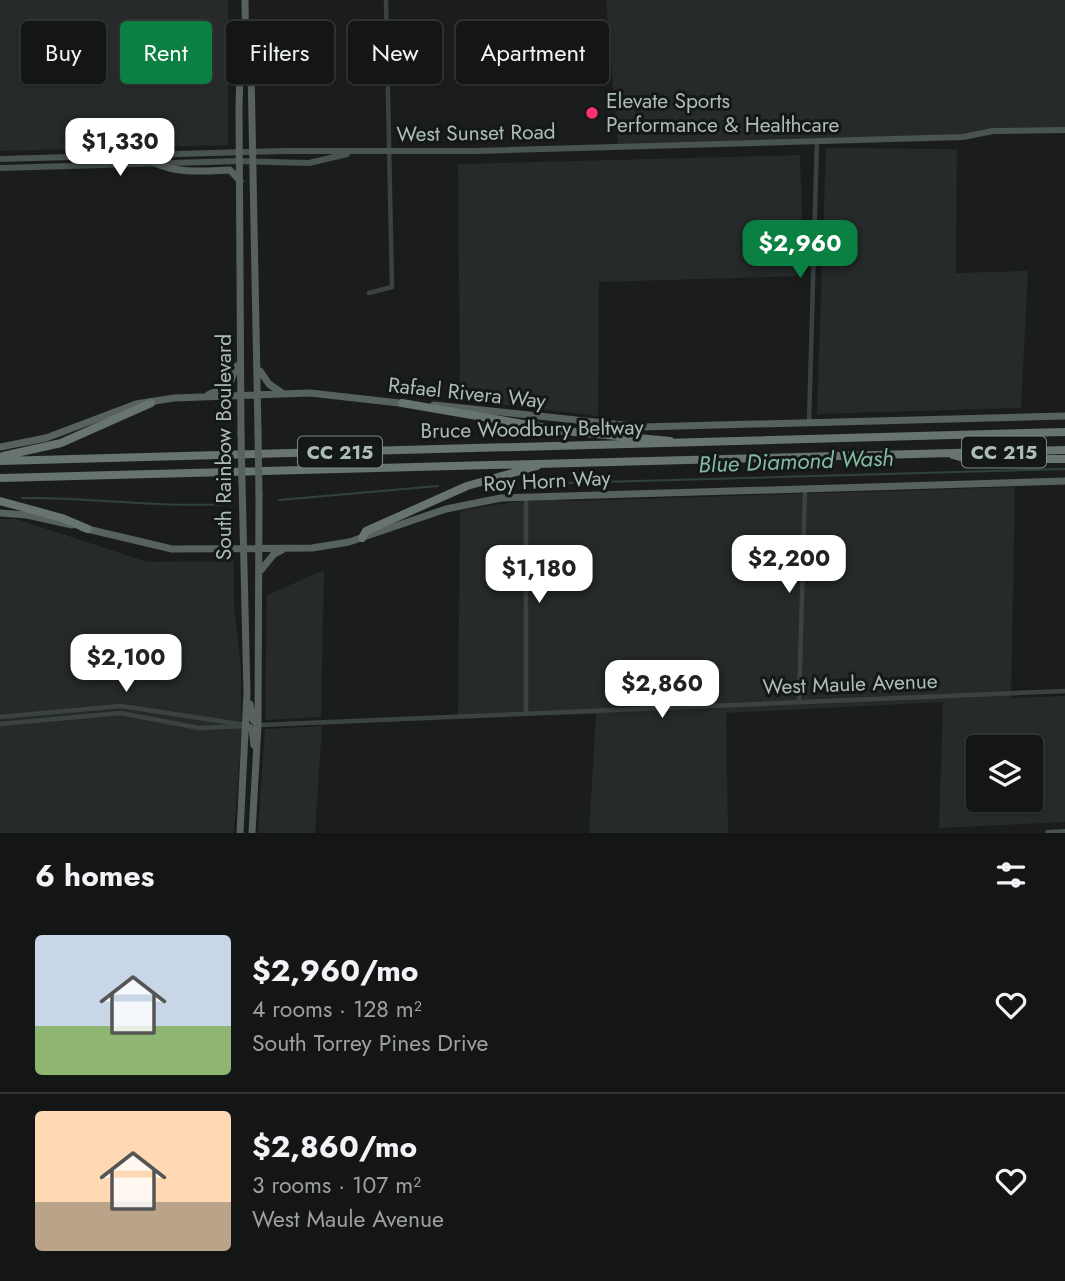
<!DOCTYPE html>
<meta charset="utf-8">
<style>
body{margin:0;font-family:Jost,sans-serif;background:#212323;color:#f1f3f6;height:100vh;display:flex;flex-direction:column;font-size:26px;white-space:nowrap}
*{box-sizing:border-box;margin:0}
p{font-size:23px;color:#9d9fa1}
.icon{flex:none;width:38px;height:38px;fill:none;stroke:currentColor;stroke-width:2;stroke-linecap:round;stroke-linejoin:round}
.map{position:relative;height:833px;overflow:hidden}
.sheet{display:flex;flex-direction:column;background:#141616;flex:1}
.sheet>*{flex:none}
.top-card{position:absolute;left:21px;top:21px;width:700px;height:63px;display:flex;gap:14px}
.controls{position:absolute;left:966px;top:735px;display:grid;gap:14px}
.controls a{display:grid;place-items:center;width:77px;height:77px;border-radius:7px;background:#141616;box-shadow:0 2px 5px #0004,0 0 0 2px #333535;font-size:35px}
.price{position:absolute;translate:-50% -60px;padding:0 16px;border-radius:14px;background:#fff;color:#222;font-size:23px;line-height:46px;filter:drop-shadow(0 2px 4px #0008)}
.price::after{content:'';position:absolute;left:50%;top:42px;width:21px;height:16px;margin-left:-10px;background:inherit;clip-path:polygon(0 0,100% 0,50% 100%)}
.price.selected{background:#0b8043;color:#fff}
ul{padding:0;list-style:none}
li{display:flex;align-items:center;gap:21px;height:175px;padding:0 35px}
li+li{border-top:2px solid #333535}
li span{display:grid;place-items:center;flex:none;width:196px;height:140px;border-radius:7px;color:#555}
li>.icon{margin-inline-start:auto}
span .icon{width:84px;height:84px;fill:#fffc;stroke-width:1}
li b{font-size:30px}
h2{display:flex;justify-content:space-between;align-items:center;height:84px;padding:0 35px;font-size:30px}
.pill{padding:0 24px;border-radius:7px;background:#141616;box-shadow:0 2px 5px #0004,0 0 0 2px #333535;font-size:24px;line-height:63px}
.pill.selected{background:#0b8043;color:#fff}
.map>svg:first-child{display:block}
.built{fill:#262a2a;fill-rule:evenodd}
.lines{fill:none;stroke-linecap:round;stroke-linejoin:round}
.stream{stroke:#2f4339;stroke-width:2}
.minor{stroke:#3b4342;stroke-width:4.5}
.secondary{stroke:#495351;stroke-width:6}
.primary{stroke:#576260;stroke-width:7}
.motorway{stroke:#677471;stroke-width:8}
.primary-bridge{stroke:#576260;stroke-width:7}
.poi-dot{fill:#fe326d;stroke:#151818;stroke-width:2.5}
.labels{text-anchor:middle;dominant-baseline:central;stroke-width:6;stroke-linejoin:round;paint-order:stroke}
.shield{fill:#151818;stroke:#7f8c89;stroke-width:2}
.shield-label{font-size:19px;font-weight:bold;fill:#acbdb9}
.poi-label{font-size:21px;fill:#acbdb9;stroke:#151818;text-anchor:start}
.street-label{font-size:21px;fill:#acbdb9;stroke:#151818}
.water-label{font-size:23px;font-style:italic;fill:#82ba9f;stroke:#151818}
</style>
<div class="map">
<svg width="1065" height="833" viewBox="0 0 1065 833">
<rect width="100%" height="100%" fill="#1b1d1d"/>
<path class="built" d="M0 0H228V145L0 151Z
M606 0H1065V130L993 131 963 137 618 147Z
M826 148 957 149 956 273 1028 271 1021 408 817 414Z
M800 155 804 276 599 282 598 416 460 400 458 164Z
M1015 487 1011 698 1065 696V822L939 828 943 702 726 713 728 833H589L596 714 458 718 460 514 464 510 533 499 574 501ZM978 747H1031V800H978Z
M0 519H16L148 562 234 561V604L241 670V740L234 833H0Z
M324 570 321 717 265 720 267 595Z
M322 726 315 833H258L265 729Z"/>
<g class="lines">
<path class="stream" d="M528 484 1065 469
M22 498C91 497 157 508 225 504
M279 500 438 486"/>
<path class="minor" d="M369 293 392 287 386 0
M809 422 817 140
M526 498V713
M799 702 805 489
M0 717 121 706 246 725
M0 724 121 713 199 728 245 726
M259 725 1065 691"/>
<path class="secondary" d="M0 159 285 151H476L963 137 993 131 1065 130
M0 168 240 161 309 163 347 154
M1048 833 1065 832"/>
<path class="primary" d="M245 0 246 62 251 69 258 432
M155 163C179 174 204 171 230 170L240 181
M260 371 269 384 282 393
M208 395 229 385 237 366
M434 405 642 427 1065 416
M241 433 239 109 240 69 246 62
M0 447 46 438 136 404 174 398 310 393 408 404
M0 513 27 515 72 525
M83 528 172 549 312 548 349 542 446 509 501 498 1065 481
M261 570 274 554 282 550
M250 704 253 720 258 725
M247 726 252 729 254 745
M240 833 247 693 242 482
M252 833 258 725 259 495"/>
<path class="motorway" d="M402 403 564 431 670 441
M953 455 967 459H1065
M3 456 61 443 151 403
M0 461 1065 432
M0 478 1065 450
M0 501 62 518 88 529
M362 538 366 531 467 486 537 466"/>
<path class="primary-bridge" d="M258 432 259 495
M241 433 242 482"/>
</g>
<circle class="poi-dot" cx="592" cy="113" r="7"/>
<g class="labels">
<g class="shield">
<rect x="298" y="436.5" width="84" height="31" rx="5"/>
<rect x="962" y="436.5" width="84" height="31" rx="5"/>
</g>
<g class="shield-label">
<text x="340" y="452">CC 215</text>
<text x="1004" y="452">CC 215</text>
</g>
<g class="poi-label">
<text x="606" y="101">Elevate Sports<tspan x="606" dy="24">Performance &amp; Healthcare</tspan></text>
</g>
<g class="street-label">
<text transform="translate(476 133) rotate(-1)">West Sunset Road</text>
<text transform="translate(467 393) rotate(6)">Rafael Rivera Way</text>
<text transform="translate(532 429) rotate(-1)">Bruce Woodbury Beltway</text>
<text transform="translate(224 447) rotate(-90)">South Rainbow Boulevard</text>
<text transform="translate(547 481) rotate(-3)">Roy Horn Way</text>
<text transform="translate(850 684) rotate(-2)">West Maule Avenue</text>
</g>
<g class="water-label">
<text transform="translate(796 461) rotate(-2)">Blue Diamond Wash</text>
</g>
</g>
</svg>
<div class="controls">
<a><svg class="icon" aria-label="layers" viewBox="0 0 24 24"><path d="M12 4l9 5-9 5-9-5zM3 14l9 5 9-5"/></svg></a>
</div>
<b class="price" style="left:120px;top:178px">$1,330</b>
<b class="price selected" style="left:800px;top:280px">$2,960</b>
<b class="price" style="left:789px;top:595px">$2,200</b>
<b class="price" style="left:539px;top:605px">$1,180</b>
<b class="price" style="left:126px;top:694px">$2,100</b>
<b class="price" style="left:662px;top:720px">$2,860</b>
<div class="top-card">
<a class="pill">Buy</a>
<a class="pill selected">Rent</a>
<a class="pill">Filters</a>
<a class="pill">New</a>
<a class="pill">Apartment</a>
</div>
</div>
<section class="sheet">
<h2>6 homes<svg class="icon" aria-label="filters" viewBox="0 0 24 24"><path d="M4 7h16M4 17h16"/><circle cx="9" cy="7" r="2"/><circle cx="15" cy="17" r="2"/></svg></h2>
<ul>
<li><span style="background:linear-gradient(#c9d6e8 65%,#8fb573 0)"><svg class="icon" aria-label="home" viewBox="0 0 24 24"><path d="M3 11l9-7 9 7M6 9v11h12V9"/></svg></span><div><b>$2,960/mo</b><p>4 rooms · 128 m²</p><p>South Torrey Pines Drive</p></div><svg class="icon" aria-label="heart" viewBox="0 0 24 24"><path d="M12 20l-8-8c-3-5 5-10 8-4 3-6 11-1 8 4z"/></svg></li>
<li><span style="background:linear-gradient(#ffd9b3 65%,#b9a48a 0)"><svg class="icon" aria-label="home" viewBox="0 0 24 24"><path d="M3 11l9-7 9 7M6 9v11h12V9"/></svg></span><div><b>$2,860/mo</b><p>3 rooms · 107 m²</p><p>West Maule Avenue</p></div><svg class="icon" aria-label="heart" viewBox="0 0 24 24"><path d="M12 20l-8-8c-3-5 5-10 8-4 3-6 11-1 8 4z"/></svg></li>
</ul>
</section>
